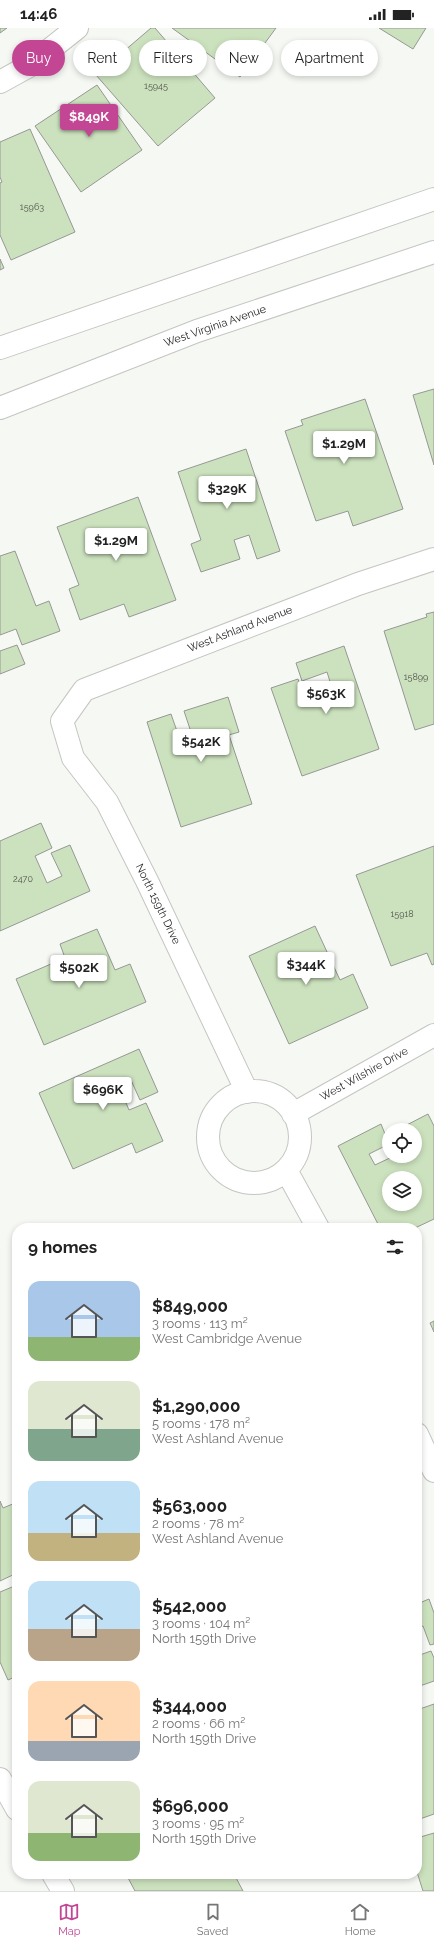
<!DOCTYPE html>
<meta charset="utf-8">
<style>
body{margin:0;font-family:Raleway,sans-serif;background:#f6f6f6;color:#222;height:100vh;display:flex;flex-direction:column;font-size:15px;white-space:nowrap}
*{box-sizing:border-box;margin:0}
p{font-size:13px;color:#767676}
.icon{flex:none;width:22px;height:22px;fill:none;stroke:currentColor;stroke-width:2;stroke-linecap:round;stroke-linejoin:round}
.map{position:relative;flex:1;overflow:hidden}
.details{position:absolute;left:12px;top:1195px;width:410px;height:656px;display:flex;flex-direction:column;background:#fff;border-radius:16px;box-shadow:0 2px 6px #0003}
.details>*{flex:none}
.top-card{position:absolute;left:12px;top:12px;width:410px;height:36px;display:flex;gap:8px}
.fabs{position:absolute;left:382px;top:1095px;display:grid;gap:8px}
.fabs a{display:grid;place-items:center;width:40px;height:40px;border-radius:50%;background:#fff;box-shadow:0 2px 6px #0003;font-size:20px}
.price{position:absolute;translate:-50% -34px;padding:0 9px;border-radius:4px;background:#fff;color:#222;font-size:13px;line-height:26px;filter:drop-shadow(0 1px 2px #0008)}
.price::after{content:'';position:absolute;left:50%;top:24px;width:12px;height:9px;margin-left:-6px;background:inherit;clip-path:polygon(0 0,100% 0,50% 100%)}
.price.selected{background:#c34695;color:#fff}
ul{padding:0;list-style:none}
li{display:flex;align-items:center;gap:12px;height:100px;padding:0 16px}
li span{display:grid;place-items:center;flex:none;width:112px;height:80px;border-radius:12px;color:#555}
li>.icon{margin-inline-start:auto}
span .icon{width:48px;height:48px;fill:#fffc;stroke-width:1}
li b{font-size:17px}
h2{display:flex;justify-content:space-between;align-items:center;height:48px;padding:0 16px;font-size:17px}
.pill{padding:0 14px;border-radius:18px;background:#fff;box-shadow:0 2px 6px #0003;font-size:14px;line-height:36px}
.pill.selected{background:#c34695;color:#fff}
.status{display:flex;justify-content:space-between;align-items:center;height:28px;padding:0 20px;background:#fff;direction:ltr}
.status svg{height:11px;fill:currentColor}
.tabs{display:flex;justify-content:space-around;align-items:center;height:56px;border-top:1px solid #e0e0e0;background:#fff;font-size:11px;color:#767676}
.tabs a{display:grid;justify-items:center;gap:2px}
.tabs .selected{color:#c34695}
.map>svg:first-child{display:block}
.building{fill:#cce2be;stroke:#969894;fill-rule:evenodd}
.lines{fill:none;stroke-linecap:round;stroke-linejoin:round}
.minor-casing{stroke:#c4c6c2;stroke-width:24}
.major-casing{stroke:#c4c6c2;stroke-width:24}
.minor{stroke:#fff;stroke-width:22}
.major{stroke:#fff;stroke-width:22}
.labels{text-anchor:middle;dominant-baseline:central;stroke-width:3.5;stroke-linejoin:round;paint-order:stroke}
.number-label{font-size:9px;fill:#50564b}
.street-label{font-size:11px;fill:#262725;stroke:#fff}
</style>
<div class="status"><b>14:46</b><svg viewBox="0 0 49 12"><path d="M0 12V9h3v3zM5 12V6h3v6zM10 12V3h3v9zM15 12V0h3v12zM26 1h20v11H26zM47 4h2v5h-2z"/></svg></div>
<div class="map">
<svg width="434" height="1863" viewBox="0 0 434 1863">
<rect width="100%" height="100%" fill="#f5f8f3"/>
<path class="building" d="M0 0H7L0 5Z
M151 0H155L215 70 158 118 96 47Z
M172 0H276L240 49Z
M379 0H426L413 21Z
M97 57 142 122 81 164 35 98Z
M30 101 75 204 11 232 0 207V155L2 154 0 149V114Z
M0 231 4 240 0 242Z
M434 361V437L413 367Z
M365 371 403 481 353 498 348 483 316 493 285 403 303 397 301 392Z
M246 421 280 523 257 531 249 507 234 512 240 531 201 544 191 516 201 512 178 444Z
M138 469 176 572 129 589 124 576 80 592 69 561 79 557 57 499Z
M15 523 36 578 49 573 60 603 22 617 16 601 0 607V528Z
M434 584V696L415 702 384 603 427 589 426 586Z
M17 617 25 636 0 646V623Z
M344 618 379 721 302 748 271 660 298 651 304 670 332 660 327 644 302 653 296 635Z
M228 669 239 704 229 707 252 776 181 799 147 694 171 686 179 709 191 704 184 683Z
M41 795 52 820 35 828 47 855 62 848 51 825 70 817 90 863 0 903V813Z
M434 818V936L432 937 427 925 391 938 356 847Z
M315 898 340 952 353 946 368 980 289 1016 249 928Z
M97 901 115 942 130 936 146 974 44 1017 16 951 65 930 60 916Z
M139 1021 158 1064 140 1072 130 1050 118 1056 129 1082 146 1075 163 1113 136 1125 132 1115 73 1141 39 1065Z
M428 1086 434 1098V1191L415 1200H380L338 1118 381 1096 389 1116 369 1126 375 1137 394 1128H415V1102H397ZM389 1150H415V1176H389Z
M434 1293V1304L430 1295Z
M0 1473 3 1480 15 1475 17 1480V1545L0 1553Z
M17 1557V1648L8 1652 0 1634V1564Z
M429 1571 434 1585V1616L430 1617 423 1598 417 1600V1576Z
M431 1623 434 1630V1653L417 1659V1628Z
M434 1676V1786L417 1792V1682Z
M434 1805V1863H423L417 1844V1810Z
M126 1846H234L243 1863H135Z"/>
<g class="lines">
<defs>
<path id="minor" d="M0 54 29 38 77 0
M208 1109a46 46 0 1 1 92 0a46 46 0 1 1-92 0Z
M247 1064 147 853 107 774 73 730 62 693 84 662 358 556 434 531
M293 1086 434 1007
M286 1142 318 1200
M417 1406 434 1443
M0 1751 17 1781
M53 1846 63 1863"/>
<path id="major" d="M0 320 434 171
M0 380 197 303 434 224"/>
</defs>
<use href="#minor" class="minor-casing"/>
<use href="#major" class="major-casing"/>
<use href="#minor" class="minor"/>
<use href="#major" class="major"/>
</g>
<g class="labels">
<g class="number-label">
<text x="156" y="58">15945</text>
<text x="32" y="179">15963</text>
<text x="416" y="649">15899</text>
<text x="23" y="851">2470</text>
<text x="402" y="886">15918</text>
</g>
<g class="street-label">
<text transform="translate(215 298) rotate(-19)">West Virginia Avenue</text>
<text transform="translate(240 601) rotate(-21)">West Ashland Avenue</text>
<text transform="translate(158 876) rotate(64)">North 159th Drive</text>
<text transform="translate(364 1046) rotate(-29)">West Wilshire Drive</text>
</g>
</g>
</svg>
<div class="fabs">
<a><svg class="icon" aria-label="locate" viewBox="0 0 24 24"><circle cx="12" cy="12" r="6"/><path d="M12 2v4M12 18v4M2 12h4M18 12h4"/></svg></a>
<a><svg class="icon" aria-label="layers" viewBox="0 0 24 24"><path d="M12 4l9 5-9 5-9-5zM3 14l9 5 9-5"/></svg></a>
</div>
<b class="price selected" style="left:89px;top:110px">$849K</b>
<b class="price" style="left:344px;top:437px">$1.29M</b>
<b class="price" style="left:227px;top:482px">$329K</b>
<b class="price" style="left:116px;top:534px">$1.29M</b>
<b class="price" style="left:326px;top:687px">$563K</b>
<b class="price" style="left:201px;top:735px">$542K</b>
<b class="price" style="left:306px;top:958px">$344K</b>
<b class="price" style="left:79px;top:961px">$502K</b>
<b class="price" style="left:103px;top:1083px">$696K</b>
<div class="top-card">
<a class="pill selected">Buy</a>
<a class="pill">Rent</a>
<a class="pill">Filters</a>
<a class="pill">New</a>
<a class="pill">Apartment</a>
</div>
<section class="details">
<h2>9 homes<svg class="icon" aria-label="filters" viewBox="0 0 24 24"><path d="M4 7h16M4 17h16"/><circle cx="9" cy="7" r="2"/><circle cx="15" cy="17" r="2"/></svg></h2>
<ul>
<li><span style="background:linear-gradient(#a9c7e8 70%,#8fb573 0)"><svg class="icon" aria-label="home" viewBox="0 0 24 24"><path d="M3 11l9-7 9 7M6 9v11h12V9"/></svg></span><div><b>$849,000</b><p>3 rooms · 113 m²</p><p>West Cambridge Avenue</p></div></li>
<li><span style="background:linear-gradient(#dfe7d0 60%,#7fa58c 0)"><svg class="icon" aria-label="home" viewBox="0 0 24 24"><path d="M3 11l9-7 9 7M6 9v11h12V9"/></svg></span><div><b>$1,290,000</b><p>5 rooms · 178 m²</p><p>West Ashland Avenue</p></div></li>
<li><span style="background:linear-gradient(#bfe0f5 65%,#c2b280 0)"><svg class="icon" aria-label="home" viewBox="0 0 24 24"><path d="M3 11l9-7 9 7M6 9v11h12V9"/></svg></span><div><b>$563,000</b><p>2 rooms · 78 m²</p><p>West Ashland Avenue</p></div></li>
<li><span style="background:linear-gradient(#bfe0f5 60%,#b9a48a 0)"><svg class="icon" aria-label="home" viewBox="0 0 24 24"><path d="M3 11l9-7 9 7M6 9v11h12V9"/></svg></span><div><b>$542,000</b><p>3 rooms · 104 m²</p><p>North 159th Drive</p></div></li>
<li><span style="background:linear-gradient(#ffd9b3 75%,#9aa5b1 0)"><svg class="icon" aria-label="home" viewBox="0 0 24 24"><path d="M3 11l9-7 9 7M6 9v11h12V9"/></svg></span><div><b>$344,000</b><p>2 rooms · 66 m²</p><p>North 159th Drive</p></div></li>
<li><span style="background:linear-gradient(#dfe7d0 65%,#8fb573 0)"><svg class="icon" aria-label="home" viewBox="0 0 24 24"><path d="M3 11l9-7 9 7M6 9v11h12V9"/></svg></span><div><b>$696,000</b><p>3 rooms · 95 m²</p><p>North 159th Drive</p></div></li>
</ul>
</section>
</div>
<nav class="tabs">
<a class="selected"><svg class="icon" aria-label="map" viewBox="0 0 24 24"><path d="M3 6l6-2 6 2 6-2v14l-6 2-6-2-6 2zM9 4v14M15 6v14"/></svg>Map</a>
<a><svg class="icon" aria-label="saved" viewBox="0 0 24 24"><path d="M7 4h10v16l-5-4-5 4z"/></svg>Saved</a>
<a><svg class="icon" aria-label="home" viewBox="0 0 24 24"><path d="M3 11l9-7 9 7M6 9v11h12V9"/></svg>Home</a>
</nav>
